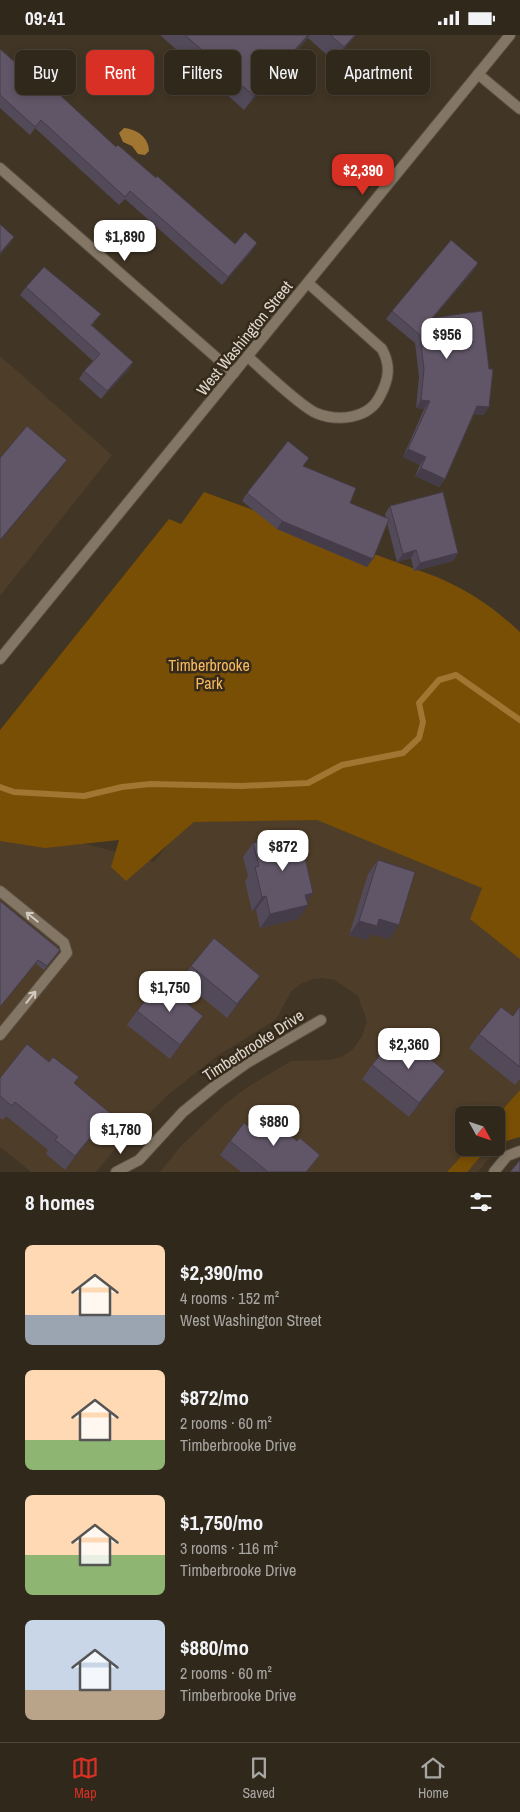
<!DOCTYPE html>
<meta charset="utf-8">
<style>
body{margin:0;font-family:"Archivo Narrow",sans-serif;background:#3d3429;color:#f1f3f6;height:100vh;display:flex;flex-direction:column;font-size:19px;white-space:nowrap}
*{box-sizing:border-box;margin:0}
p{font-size:16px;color:#a8a6a3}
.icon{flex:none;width:28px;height:28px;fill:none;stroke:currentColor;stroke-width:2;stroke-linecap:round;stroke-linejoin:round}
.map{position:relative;height:1137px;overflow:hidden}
.drawer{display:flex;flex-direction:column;background:#31281c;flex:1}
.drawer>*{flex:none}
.banner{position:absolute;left:15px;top:15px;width:490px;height:45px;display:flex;gap:10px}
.needle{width:32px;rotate:130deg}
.buttons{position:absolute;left:455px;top:1071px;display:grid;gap:10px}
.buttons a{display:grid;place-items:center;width:50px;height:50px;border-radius:8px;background:#31281c;box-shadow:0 2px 8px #0003,0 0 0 1px #4c443b;font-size:25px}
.price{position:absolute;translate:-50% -42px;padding:0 11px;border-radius:10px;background:#fff;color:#222;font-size:16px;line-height:32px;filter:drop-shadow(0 1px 2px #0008)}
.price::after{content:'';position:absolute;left:50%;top:30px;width:15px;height:11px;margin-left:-8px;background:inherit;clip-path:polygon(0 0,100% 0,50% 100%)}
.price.active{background:#d93025;color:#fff}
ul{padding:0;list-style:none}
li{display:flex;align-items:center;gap:15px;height:125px;padding:0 25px}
li span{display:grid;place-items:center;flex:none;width:140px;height:100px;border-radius:8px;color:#555}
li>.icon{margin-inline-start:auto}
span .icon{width:60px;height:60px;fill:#fffc;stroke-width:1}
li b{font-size:21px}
h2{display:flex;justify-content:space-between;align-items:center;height:60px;padding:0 25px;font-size:21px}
.chip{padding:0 18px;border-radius:8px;background:#31281c;box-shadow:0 2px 8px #0003,0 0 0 1px #4c443b;font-size:18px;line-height:45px}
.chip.active{background:#d93025;color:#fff}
.status{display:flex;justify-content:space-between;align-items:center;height:35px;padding:0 25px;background:#31281c;direction:ltr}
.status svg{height:14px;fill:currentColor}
.tabs{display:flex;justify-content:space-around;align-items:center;height:70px;border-top:1px solid #4c443b;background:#31281c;font-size:14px;color:#a8a6a3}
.tabs a{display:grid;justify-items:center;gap:2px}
.tabs .active{color:#d93025}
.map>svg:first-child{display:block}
.built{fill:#4e3d28;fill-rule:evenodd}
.green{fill:#784f05}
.water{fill:#a17532}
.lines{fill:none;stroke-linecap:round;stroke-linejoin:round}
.stream{stroke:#a17532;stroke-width:6}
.service-casing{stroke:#5b5144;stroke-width:12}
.minor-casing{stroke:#5b5144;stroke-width:12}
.tertiary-casing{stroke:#5b5144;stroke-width:12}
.service{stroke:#837664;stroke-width:10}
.minor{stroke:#837664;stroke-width:10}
.tertiary{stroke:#837664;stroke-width:10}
.wall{fill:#534a59}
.shaded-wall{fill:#443c48}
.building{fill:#615667;stroke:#443c48}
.oneway{stroke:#d3cac0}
.labels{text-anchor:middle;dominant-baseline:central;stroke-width:5;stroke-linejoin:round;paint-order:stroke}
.street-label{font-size:16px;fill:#e1d9d0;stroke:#362b1b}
.park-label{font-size:16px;fill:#f9ba5f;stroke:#362b1b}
</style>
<div class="status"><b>09:41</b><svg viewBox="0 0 49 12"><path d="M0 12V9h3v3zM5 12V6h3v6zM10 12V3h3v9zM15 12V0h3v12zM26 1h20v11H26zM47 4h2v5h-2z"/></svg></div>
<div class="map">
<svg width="520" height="1137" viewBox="0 0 520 1137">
<rect width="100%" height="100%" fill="#413525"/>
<path class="built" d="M0 321 112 420 0 561Z
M310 778 520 862V1086L478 1137H160L180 1112 224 1070 246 1053 291 1026 329 1025 342 1022 353 1014 362 1001 367 986 358 961 335 945 322 943 312 944 299 950 291 957 278 981 272 987 217 1021 169 1059 119 1109 96 1137H31L0 1112V786L154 827 189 783ZM464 1080H496V1112H464Z"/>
<path class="green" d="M204 457 437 542C471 557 493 572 520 597V924L470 884 482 853 317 785 194 787 126 846 111 832 119 805 45 813 0 806V695L169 484 181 489Z
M520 1055V1102L496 1109V1082Z
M469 1113H488L467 1137H447Z"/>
<path class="water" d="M124 93C137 94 149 103 149 116L145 120 138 119 132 111 123 107 119 98Z"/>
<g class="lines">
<path class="stream" d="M0 752 14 757 84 761 122 752 150 749 242 751 308 748 342 730 403 718 419 703 423 687 419 668 439 645 456 640 520 685"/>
<defs>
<path id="service" d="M0 856 64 908 67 918 0 1000
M494 1137 507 1121 520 1116"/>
<path id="minor" d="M478 39 520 74
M0 133 234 338
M248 322C263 335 300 371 316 378 338 387 369 384 380 361 389 344 391 331 382 314L308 248
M116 1137 139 1125 183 1077 215 1051 247 1028 321 985"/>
<path id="tertiary" d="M0 624 510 0"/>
</defs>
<use href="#service" class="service-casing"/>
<use href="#minor" class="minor-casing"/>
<use href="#tertiary" class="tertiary-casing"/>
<use href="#service" class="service"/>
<use href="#minor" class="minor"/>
<use href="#tertiary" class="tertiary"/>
</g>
<path class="wall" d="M160 0H356L334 26 308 3 244 75Z
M0 14 42 51 116 112 156 143 235 209 252 216 222 250 125 164 119 170 35 93 30 100 0 73Z
M478 228 473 236 433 283 484 380 474 379 445 444 439 452 415 441 420 430 403 422 424 374 416 373 419 342 415 308 386 284 392 276Z
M26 252 95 287 92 290 133 327 128 335 101 364 79 344 84 336 93 326 20 260Z
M303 431 350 468 386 483 385 479 390 471 458 518 453 526 414 536 411 523 397 527 387 488 367 532 277 494 242 466 247 458Z
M253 808 307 866 298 884 260 893 256 875 252 876 245 846 248 841 243 822Z
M378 825 389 904 371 899 367 905 349 900 368 839Z
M0 866 60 915 44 935 36 929Z
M191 931 250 955 227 983 181 945Z
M520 971V1044L515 1050 469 1013 479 999 513 981Z
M137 976 203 981 193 995 170 1024 127 990Z
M406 1019 445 1036 435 1050 409 1082 362 1044 372 1030Z
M49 1027 79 1042 74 1049 100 1092 65 1135 46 1119 48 1115 6 1081 3 1085 0 1083V1043Z
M248 1091 297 1106 320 1120 307 1137H241L220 1120 230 1106Z"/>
<path class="shaded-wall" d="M308 0H310L244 75 254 61Z
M355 0H356L334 26 344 12Z
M14 202 9 210 0 220V218Z
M257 208 252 216 222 250 228 242Z
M478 228 473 236 426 291 432 283Z
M133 327 128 335 101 364 107 356Z
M421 365 430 366 424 374 416 373Z
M477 371 489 372 484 380 472 379Z
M408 414 426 422 420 430 403 422Z
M67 425 62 433 0 506V505Z
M421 433 445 444 439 452 415 441Z
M282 486 373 524 367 532 277 494Z
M416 515 411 523 397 527 403 519Z
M458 518 453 526 414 536 420 528Z
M313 858 304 871 308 870 298 884 260 893 270 879 305 860Z
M266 861 256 875 252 876 262 862Z
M379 884 399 890 389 904 371 899 367 905 349 900 359 886Z
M260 941 250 955 227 983 237 969Z
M203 981 193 995 170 1024 180 1010Z
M445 1036 435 1050 409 1082 419 1068Z
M110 1078 100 1092 65 1135 75 1121Z"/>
<path class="building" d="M185 0H308L254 61Z
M330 0H355L344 12Z
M0 14 42 51 46 47 116 112 118 110 156 143 157 141 235 209 245 197 257 208 228 242 130 156 125 162 41 85 35 92 0 60Z
M0 189 14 202 0 218Z
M451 205 478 228 432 283 482 276 489 334H493L489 372 477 371 445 444 421 433 426 422 408 414 430 366 421 365 424 334 420 300 392 276Z
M44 232 101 279 91 290 133 327 107 356 84 336 100 319 26 252Z
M27 391 67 425 0 505V423Z
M288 406 309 423 303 431 356 453 350 468 389 484 373 524 282 486 247 458Z
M443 457 458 518 420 528 416 515 403 519 390 471Z
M299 796 313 858 305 860 308 870 270 879 266 861 262 862 255 832 259 831 253 808Z
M378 825 415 837 399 890 379 884 377 891 359 886Z
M0 866 60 915 47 931 38 925 0 972Z
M214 903 260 941 237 969 191 931Z
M160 947 203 981 180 1010 137 976Z
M520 971V1032L479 999 501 972 513 981Z
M391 1006 406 1019 413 1010 445 1036 419 1068 372 1030Z
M27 1009 49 1027 53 1022 79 1042 74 1048 110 1078 75 1121 55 1105 58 1102 15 1067 12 1071 0 1061V1043Z
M260 1076 297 1106 300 1103 320 1120 306 1137H268L230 1106 244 1088 248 1091Z
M520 1125V1137H510Z"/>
<defs><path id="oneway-shaft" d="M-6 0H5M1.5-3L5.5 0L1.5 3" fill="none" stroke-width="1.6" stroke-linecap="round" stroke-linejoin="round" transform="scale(1.25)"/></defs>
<g class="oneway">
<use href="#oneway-shaft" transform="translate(32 882) rotate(-141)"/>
<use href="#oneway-shaft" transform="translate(31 962) rotate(-51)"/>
</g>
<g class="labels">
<g class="street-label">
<text transform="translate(244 303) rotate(-51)">West Washington Street</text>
<text transform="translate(253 1010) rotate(-33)">Timberbrooke Drive</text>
</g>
<g class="park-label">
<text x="209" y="630">Timberbrooke<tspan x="209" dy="18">Park</tspan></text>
</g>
</g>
</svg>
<div class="buttons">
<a><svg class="needle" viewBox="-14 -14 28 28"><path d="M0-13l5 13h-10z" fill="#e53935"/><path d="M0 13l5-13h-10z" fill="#a8a6a3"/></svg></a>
</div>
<b class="price active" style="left:363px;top:161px">$2,390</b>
<b class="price" style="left:125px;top:227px">$1,890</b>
<b class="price" style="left:447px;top:325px">$956</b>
<b class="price" style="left:283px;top:837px">$872</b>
<b class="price" style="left:170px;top:978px">$1,750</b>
<b class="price" style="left:409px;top:1035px">$2,360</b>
<b class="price" style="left:274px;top:1112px">$880</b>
<b class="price" style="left:121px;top:1120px">$1,780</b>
<div class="banner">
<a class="chip">Buy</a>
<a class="chip active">Rent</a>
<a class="chip">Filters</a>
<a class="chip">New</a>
<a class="chip">Apartment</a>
</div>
</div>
<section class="drawer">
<h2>8 homes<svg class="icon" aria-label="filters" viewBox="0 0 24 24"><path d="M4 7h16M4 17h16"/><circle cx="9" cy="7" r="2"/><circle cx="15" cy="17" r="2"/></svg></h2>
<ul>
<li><span style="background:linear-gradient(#ffd9b3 70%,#9aa5b1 0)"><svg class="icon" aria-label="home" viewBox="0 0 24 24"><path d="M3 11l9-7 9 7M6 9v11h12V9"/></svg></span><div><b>$2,390/mo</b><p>4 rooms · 152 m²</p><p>West Washington Street</p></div></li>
<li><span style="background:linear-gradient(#ffd9b3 70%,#8fb573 0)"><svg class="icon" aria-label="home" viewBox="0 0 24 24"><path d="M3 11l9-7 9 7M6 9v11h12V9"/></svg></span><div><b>$872/mo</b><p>2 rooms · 60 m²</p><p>Timberbrooke Drive</p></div></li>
<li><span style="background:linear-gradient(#ffd9b3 60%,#8fb573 0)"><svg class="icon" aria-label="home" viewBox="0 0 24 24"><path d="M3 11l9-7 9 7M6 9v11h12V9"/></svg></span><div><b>$1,750/mo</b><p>3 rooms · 116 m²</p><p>Timberbrooke Drive</p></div></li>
<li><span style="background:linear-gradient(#c9d6e8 70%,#b9a48a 0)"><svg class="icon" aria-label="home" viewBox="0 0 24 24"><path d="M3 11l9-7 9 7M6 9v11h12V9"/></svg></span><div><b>$880/mo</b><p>2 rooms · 60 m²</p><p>Timberbrooke Drive</p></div></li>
</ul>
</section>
<nav class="tabs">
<a class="active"><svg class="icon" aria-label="map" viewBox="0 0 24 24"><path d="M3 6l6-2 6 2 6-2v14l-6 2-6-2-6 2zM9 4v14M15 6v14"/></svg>Map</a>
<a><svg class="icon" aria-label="saved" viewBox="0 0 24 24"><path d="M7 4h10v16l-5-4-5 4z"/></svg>Saved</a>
<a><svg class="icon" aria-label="home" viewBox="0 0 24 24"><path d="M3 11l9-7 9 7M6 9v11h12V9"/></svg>Home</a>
</nav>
